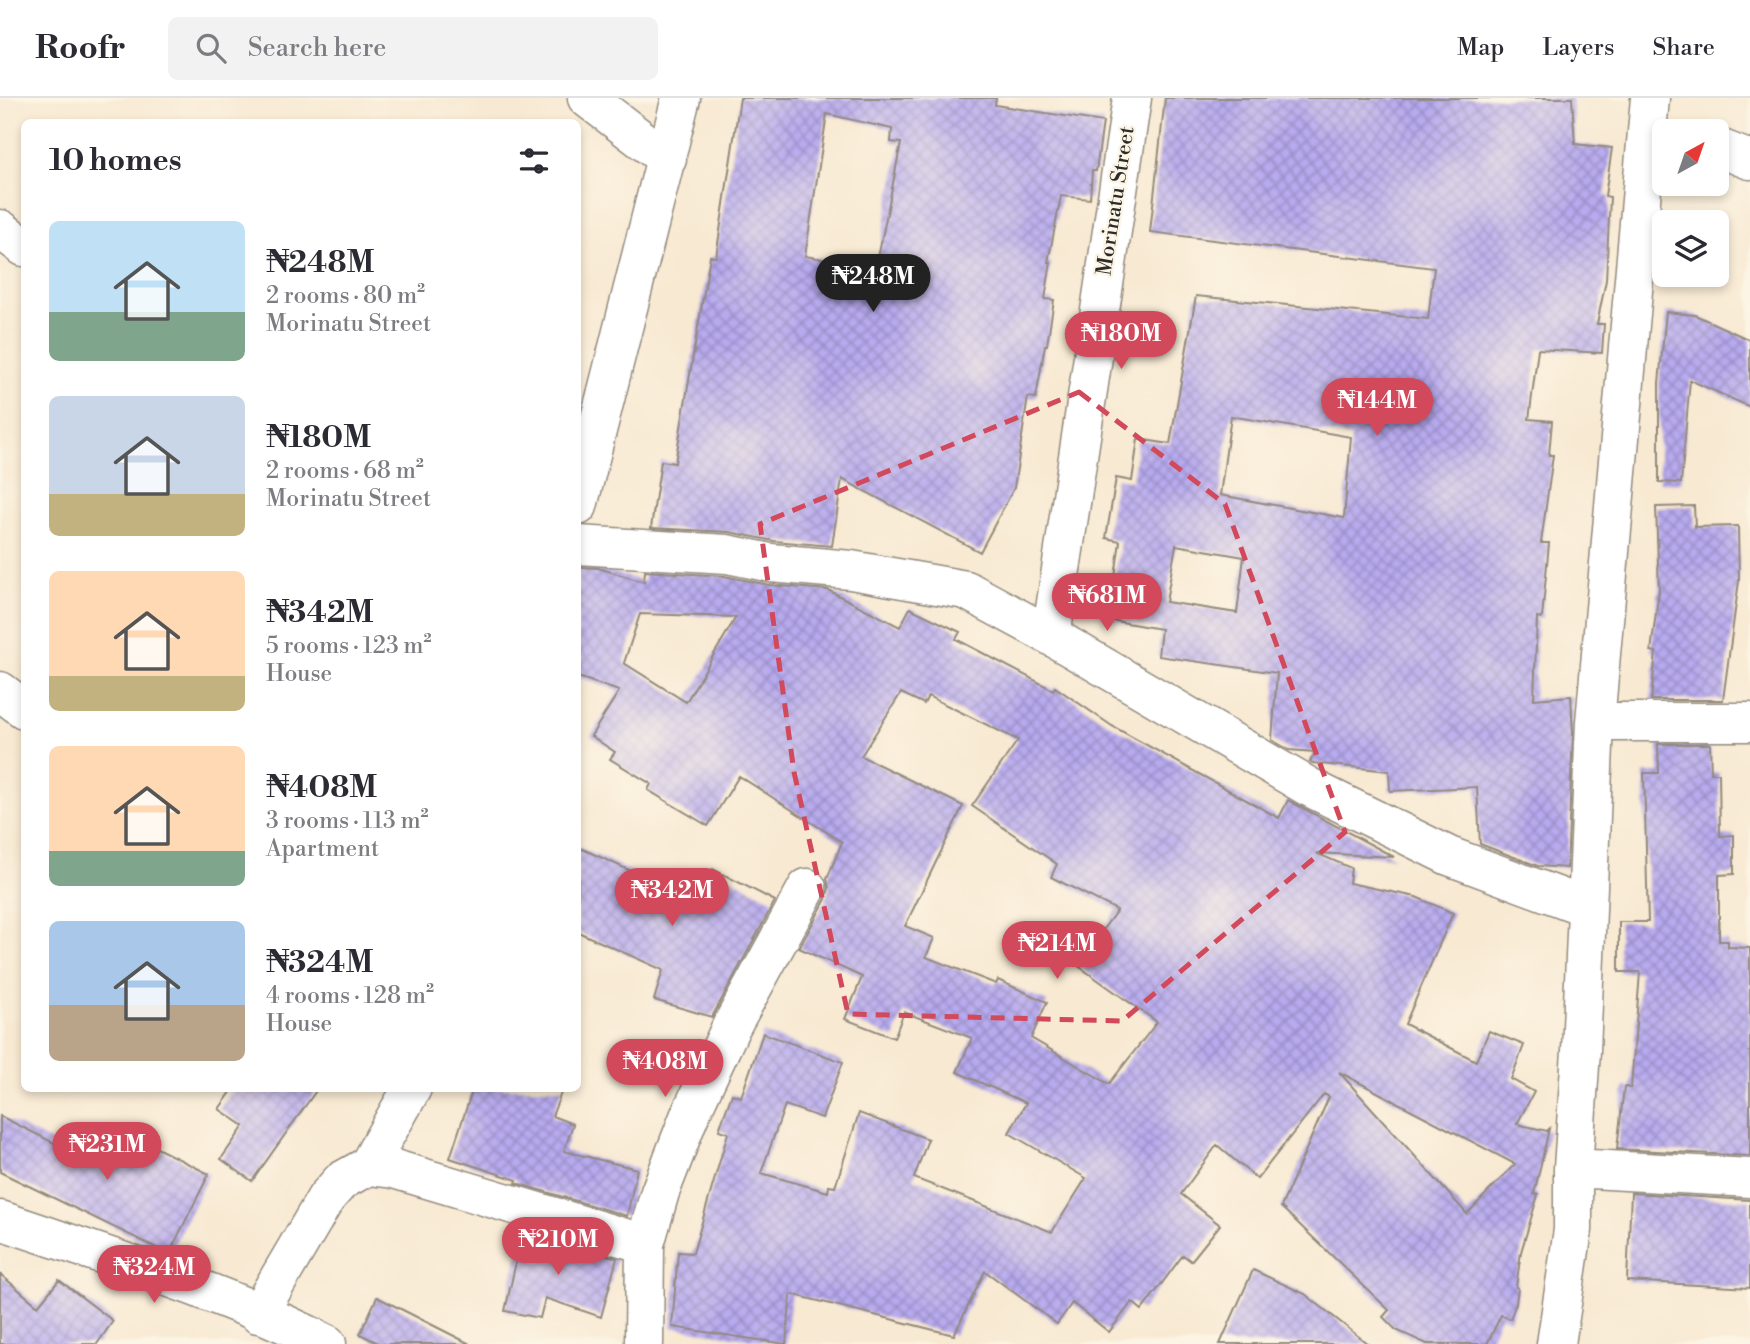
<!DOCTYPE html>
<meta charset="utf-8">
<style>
body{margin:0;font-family:"Libre Bodoni",serif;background:#f2f2f3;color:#2b2b33;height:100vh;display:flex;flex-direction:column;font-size:26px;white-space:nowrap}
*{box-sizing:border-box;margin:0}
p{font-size:23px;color:#7c7c81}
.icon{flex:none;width:38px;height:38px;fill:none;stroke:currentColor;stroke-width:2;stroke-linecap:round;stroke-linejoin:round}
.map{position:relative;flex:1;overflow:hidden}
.side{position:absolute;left:21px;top:21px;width:560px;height:973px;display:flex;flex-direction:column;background:#fff;border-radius:10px;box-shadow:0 4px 10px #0003}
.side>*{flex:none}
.needle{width:46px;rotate:40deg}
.fabs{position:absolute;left:1652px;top:21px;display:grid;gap:14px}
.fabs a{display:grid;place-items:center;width:77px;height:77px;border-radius:10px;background:#fff;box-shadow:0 4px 10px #0003;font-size:35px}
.price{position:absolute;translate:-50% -60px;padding:0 16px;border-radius:24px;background:#d1495b;color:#fff;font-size:23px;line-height:46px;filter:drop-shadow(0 2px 4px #0008)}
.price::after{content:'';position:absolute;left:50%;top:42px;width:21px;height:16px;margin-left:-10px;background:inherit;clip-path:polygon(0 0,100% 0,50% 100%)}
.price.selected{background:#222;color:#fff}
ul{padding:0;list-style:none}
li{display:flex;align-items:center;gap:21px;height:175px;padding:0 28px}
li span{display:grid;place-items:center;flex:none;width:196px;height:140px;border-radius:10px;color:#555}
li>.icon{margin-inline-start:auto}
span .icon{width:84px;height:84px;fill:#fffc;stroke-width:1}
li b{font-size:30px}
h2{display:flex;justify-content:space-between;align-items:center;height:84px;padding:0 28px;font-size:30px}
header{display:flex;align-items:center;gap:42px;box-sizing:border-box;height:98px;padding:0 35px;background:#fff;border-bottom:2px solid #e1e1e2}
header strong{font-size:33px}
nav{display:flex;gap:38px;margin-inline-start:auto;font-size:24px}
.search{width:490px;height:63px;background:#f2f2f3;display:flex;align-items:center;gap:18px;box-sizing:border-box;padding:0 24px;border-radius:10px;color:#7c7c81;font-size:26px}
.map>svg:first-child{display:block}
.building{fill:url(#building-cross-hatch);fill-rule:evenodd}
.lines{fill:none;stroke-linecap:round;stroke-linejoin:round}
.street-casing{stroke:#928a7e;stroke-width:41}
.secondary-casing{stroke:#928a7e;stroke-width:41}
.street{stroke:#fff;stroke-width:38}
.secondary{stroke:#fff;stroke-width:38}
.marked{fill:none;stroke:#d1495b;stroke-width:5;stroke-dasharray:14 9;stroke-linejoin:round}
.labels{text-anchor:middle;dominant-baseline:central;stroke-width:5;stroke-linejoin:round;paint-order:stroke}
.street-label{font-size:21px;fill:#2b2b2b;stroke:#fcf5e5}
</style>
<header>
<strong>Roofr</strong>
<div class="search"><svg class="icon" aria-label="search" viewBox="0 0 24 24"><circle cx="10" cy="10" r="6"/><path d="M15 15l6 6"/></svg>Search here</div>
<nav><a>Map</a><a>Layers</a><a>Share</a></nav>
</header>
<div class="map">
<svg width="1750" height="1246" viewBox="0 0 1750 1246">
<defs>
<pattern id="building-cross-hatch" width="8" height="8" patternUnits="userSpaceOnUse" patternTransform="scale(1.75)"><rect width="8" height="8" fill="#b8aaef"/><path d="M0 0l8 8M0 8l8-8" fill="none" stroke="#968bc2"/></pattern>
</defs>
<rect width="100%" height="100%" fill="#fcf5e5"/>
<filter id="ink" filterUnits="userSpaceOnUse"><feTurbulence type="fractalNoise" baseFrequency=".0143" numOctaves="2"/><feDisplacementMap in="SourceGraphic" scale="14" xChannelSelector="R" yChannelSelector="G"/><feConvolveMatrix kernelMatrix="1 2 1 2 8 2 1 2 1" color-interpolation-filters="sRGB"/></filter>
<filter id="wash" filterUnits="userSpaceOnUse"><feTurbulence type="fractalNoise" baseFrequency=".00686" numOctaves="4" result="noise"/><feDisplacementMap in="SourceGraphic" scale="28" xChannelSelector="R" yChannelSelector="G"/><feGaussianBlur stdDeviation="1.57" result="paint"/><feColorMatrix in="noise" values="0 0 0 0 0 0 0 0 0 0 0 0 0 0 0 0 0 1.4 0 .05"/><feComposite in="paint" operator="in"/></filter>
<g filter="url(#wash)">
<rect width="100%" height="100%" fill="#f8e9d2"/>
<g id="blocks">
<path class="building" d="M740 0H996L995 7 1103 24 1096 73H1092L1090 101 1061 98 1048 164H1051L1045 201 1054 202 1047 247H1045L1036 300 1028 299 1014 390 980 454 842 381 832 448 774 443 729 434 651 430 661 363 675 365 710 158 716 159ZM827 16 892 31 891 44 901 45 876 170 805 158Z
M1165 0H1572L1575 46 1612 50 1605 98 1610 99 1606 182 1597 226H1604L1602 255 1538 251 1529 321 1552 323 1549 357H1553L1541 445H1549L1542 520 1537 519 1534 601 1571 598 1573 635 1567 770 1538 768 1480 746 1477 689 1390 693 1389 673 1312 665 1310 664 1315 654 1289 652 1272 642 1277 575 1158 558 1161 531 1109 522 1120 443 1106 440 1116 380 1132 383 1138 341 1170 346 1196 198 1428 221 1434 170 1150 134ZM1231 318 1351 339 1344 420 1220 397ZM1176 447 1244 459 1237 515 1166 504Z
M1666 214 1695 217 1750 242V309L1690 282 1681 385 1659 384V285Z
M1694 408 1695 429 1738 428 1739 483 1723 602H1651L1656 554 1651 553 1659 492 1656 409Z
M578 469 598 470 644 484 645 473 724 478 769 487 828 492 900 529 910 510 960 534 956 541 1053 592 1055 589 1112 628 1279 720 1288 702 1394 759 1316 755 1351 770 1349 785 1416 799 1453 815 1405 926 1476 963 1489 933 1524 947 1511 981 1534 994 1517 1026 1547 1033 1549 1031 1534 1096 1538 1097 1521 1154 1516 1189 1518 1190 1516 1205 1510 1221 1501 1217 1487 1246H1427L1396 1232 1383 1219 1389 1212 1281 1109 1329 999 1324 996 1257 1081 1217 1047 1181 1096 1220 1127 1191 1163 1183 1157 1142 1212 1132 1204 1109 1234 1072 1205 1057 1226 985 1173 954 1237 791 1196 786 1246 672 1229 678 1154 693 1155 728 1035 719 1032 732 996 741 999 763 935 843 964 822 1020 785 1007 761 1075 828 1094 829 1088 835 1089 859 1015 928 1041 914 1080 1052 1134 1086 1080 1009 1035 1026 1005 957 974 972 940 904 914 894 940 845 921 862 879 799 850 826 801 829 790 827 781 842 744 739 678 708 728 648 692 651 686 610 661 615 654 591 638 619 593 578 579ZM640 516 736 519 686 604 624 565ZM901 595 924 606 928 598 1018 642 972 708 1057 766 1051 779 1117 812 1077 867 1157 924 1109 986 1031 940 1047 904 998 882 996 886 926 859 934 840 905 828 963 708 861 658ZM1339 974 1515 1066 1467 1116Z
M1658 646H1710L1711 675H1719L1720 738 1734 737V776L1719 777V843H1728V849L1750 850V1058L1617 1051 1624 989 1631 990 1640 874H1619V824H1648L1644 675H1659Z
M578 749 697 803 713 771 775 803 712 919 654 902 663 872 578 834Z
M234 990H318L252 1083 221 1061 244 1028 219 1011Z
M473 990H563L552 1018 573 1026 564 1053 637 1071 627 1118 516 1085 517 1082 450 1060Z
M0 1018 66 1051 73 1035 130 1063 141 1042 209 1076 169 1156 0 1074Z
M1631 1095 1750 1102V1190L1627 1183Z
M523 1132 617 1160 601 1219 545 1200 540 1220 505 1213Z
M1253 1172 1305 1196 1368 1246H1220Z
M0 1176 38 1208 59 1182 113 1223 97 1246H0Z
M377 1199 470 1246H380L360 1236Z"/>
</g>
</g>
<g filter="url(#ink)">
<use href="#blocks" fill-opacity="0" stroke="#928a7e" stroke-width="2"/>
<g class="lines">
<defs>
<path id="street" d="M587 0 667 61
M1717 49 1750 62
M0 131 24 149
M578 408 681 0
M578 447 727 456 771 465 851 472 966 492 1051 538 1309 689 1449 758 1586 809
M1051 538 1132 0
M0 593 24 611
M1595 624H1750
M368 1068 412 990
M1573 1070 1750 1080
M258 1216 326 1100 341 1083 368 1068 394 1071 645 1146
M644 1246 645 1146 660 1094 689 1019 731 929 807 790
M1556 1246 1573 1132V1070L1581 953 1595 624 1650 0"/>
<path id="secondary" d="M0 1122C109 1159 224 1194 327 1246"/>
</defs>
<use href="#street" class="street-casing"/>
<use href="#secondary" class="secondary-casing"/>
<use href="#street" class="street"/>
<use href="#secondary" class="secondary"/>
</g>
</g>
<path class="marked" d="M1079 294 1225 406 1345 734 1122 923 848 916 794 674 760 426Z"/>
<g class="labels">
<g class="street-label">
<text transform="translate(1116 103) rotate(-81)">Morinatu Street</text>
</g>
</g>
</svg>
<div class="fabs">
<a><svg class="needle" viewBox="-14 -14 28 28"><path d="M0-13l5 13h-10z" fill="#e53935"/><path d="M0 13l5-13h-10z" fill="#7c7c81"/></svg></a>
<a><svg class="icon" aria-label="layers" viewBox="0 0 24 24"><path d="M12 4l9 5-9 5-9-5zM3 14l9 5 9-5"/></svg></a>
</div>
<b class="price selected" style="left:873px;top:216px">₦248M</b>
<b class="price" style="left:1121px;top:273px">₦180M</b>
<b class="price" style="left:1377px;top:340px">₦144M</b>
<b class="price" style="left:1107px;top:535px">₦681M</b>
<b class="price" style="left:672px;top:830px">₦342M</b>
<b class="price" style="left:1057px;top:883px">₦214M</b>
<b class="price" style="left:665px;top:1001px">₦408M</b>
<b class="price" style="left:107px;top:1084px">₦231M</b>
<b class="price" style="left:558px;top:1179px">₦210M</b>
<b class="price" style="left:154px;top:1207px">₦324M</b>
<section class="side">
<h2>10 homes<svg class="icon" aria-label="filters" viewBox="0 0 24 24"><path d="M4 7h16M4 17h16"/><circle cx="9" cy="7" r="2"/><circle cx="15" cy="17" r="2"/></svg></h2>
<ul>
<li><span style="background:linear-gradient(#bfe0f5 65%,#7fa58c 0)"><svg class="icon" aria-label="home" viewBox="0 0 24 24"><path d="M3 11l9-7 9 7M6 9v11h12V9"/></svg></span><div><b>₦248M</b><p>2 rooms · 80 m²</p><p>Morinatu Street</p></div></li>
<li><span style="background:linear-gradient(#c9d6e8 70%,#c2b280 0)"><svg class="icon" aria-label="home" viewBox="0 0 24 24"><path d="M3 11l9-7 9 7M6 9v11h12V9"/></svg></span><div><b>₦180M</b><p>2 rooms · 68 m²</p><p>Morinatu Street</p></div></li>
<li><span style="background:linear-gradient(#ffd9b3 75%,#c2b280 0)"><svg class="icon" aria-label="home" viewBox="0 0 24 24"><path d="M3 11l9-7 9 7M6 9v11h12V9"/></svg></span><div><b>₦342M</b><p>5 rooms · 123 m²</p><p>House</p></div></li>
<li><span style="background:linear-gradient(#ffd9b3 75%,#7fa58c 0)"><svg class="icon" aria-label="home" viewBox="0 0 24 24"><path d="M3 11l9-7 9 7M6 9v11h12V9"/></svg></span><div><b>₦408M</b><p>3 rooms · 113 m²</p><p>Apartment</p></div></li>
<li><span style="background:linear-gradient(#a9c7e8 60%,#b9a48a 0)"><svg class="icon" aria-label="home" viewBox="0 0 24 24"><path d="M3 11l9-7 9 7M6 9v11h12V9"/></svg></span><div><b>₦324M</b><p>4 rooms · 128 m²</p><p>House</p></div></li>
</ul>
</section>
</div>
